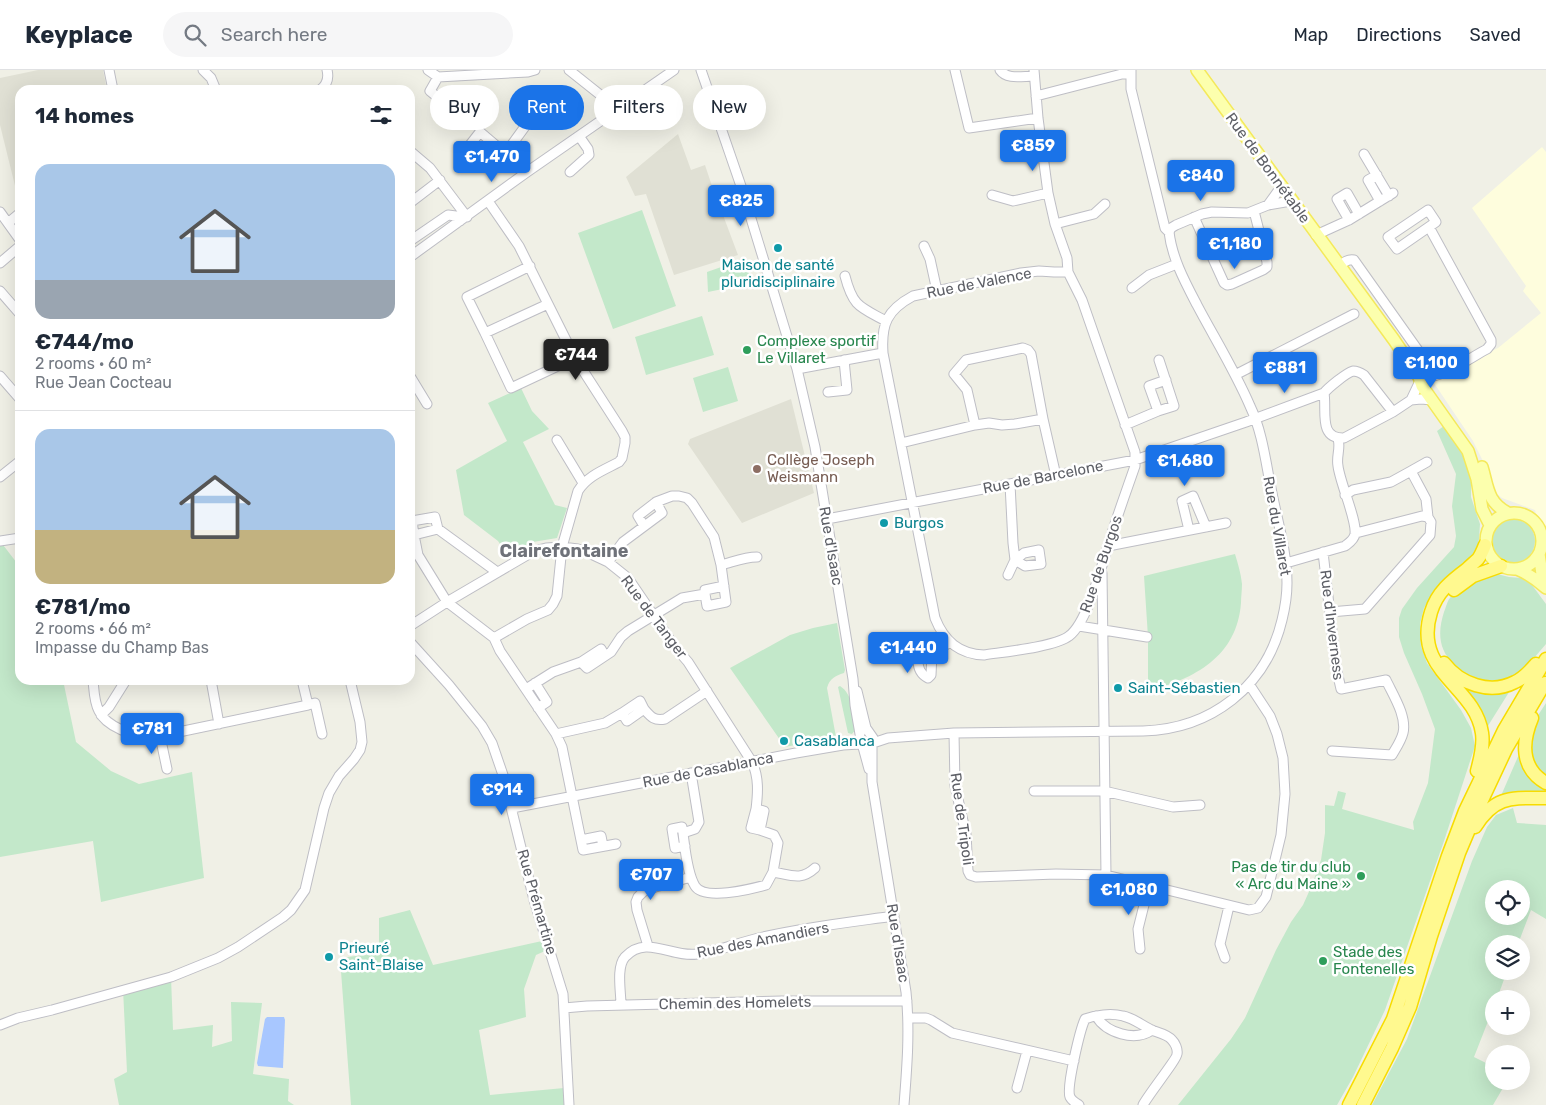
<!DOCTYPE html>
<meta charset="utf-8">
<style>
body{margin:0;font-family:Rubik,sans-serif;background:#f6f6f7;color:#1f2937;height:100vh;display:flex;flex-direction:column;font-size:19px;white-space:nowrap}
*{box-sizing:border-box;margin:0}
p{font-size:16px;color:#747a83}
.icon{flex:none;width:28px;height:28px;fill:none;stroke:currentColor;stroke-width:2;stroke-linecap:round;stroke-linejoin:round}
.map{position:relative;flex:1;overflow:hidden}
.sheet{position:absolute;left:15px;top:15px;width:400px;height:600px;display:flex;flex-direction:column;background:#fff;border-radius:15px;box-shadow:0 5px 20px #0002}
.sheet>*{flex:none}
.guide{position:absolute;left:430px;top:15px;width:475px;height:45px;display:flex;gap:10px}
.buttons{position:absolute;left:1485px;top:810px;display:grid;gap:10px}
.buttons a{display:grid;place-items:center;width:45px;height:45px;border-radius:50%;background:#fff;box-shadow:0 5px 20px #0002;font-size:25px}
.price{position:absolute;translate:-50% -42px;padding:0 11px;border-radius:5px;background:#1a73e8;color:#fff;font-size:16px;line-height:32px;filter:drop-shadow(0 1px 2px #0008)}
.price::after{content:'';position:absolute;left:50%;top:30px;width:15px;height:11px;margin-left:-8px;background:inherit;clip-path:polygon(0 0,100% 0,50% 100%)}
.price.on{background:#222;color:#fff}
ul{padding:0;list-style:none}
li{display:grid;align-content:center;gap:10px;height:265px;padding:0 20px}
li+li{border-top:1px solid #e0e1e3}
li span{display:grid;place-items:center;height:155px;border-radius:15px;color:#555}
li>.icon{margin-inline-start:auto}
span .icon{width:90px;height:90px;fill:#fffc;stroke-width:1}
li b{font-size:21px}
h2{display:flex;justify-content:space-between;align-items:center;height:60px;padding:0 20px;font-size:21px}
.pill{padding:0 18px;border-radius:22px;background:#fff;box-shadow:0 5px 20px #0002;font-size:18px;line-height:45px}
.pill.on{background:#1a73e8;color:#fff}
header{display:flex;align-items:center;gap:30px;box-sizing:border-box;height:70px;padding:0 25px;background:#fff;border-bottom:1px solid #e0e1e3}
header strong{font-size:24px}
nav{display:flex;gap:28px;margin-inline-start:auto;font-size:18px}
.search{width:350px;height:45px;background:#f6f6f7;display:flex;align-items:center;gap:12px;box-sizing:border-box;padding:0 18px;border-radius:28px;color:#747a83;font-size:19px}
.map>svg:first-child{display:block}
.commercial{fill:#fefddd}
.education{fill:#e0e0d4}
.green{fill:#c3e8ca;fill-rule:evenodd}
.water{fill:#a8c7ff}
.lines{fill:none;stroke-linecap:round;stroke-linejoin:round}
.minor-casing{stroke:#bebec5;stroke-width:11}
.major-casing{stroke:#f4e95b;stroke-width:14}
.highway-casing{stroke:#f7dc00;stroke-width:15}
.minor{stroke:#fff;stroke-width:9}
.major{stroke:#fcffad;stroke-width:11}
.highway{stroke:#fff98f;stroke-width:12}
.culture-dot{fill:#0f9aa8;stroke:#fff;stroke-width:2}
.leisure-dot{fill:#2e9e5b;stroke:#fff;stroke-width:2}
.education-dot{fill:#8d6e63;stroke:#fff;stroke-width:2}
.labels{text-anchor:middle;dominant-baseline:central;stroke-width:5;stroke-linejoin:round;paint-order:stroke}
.street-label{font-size:15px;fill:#5e6067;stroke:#fff}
.culture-label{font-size:15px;fill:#0d838f;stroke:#fff;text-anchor:start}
.leisure-label{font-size:15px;fill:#27864d;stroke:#fff;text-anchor:start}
.education-label{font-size:15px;fill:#785e54;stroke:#fff;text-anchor:start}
.quarter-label{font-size:18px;font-weight:bold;fill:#6f7279;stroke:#fff}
</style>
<header>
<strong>Keyplace</strong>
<div class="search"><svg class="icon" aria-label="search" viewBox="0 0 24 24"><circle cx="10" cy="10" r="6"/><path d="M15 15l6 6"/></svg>Search here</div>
<nav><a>Map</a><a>Directions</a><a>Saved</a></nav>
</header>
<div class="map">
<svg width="1546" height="1035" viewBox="0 0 1546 1035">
<rect width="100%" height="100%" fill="#f0f0e6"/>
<path class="commercial" d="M1542 77 1546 82V483L1535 440 1502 428 1496 423 1482 389 1473 371 1434 313 1441 306 1498 278 1541 243 1523 221 1526 216 1472 138Z"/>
<path class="education" d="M38 0H103L107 20H20L19 132 0 55V8Z
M678 64 691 100 705 95 713 119 712 120 713 124H715L718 131 716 132 718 137H720L738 185 674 205 646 124 635 126 626 107Z
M791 329 814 423 742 453 688 374 690 369Z"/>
<path class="green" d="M642 140 676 236 613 259 578 163Z
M744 189 752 213 708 222 707 202Z
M702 246 714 285 646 305 635 267Z
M728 297 738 331 703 342 693 308Z
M521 318 532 341 549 359 523 372 555 435 567 438 557 468 533 472 508 486 498 471 464 445 456 400 507 371 488 333Z
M1444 356 1460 379 1467 396 1471 412V427L1480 454 1479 469 1478 477 1473 485 1435 520 1424 538 1420 554 1421 576 1427 593 1461 640 1471 658 1475 676 1444 771 1385 940 1353 1007 1337 1035H1178L1231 969 1245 948 1276 880 1291 852 1303 835 1312 815 1321 790 1325 763V735L1334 736 1338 721 1346 723 1342 739 1414 760 1413 752 1428 713 1435 659 1422 624 1404 583 1399 567V548L1402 539 1417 518 1454 477 1456 466 1452 436 1456 404 1437 361Z
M1491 471a22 22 0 1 1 44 0a22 22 0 1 1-44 0Z
M0 471 20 497V610H63L76 672 111 701 139 714 192 702 204 808 101 832 93 771 0 787Z
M1235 484C1238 494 1241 504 1242 514 1242 520 1241 527 1241 533 1237 587 1194 609 1148 621V567L1144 506Z
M1493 503 1509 507 1521 508 1532 515 1546 534V574C1535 587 1525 600 1510 608 1485 622 1446 599 1441 572 1439 561 1441 552 1444 542 1446 538 1447 531 1450 528 1457 518 1482 509 1493 503Z
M837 553 845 600 844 603C835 606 830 608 827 618L836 667 785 677 730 598 790 565 813 558Z
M1462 614 1511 619 1486 659Z
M840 616C853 624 854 645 856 659L852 664 848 663 838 617Z
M1546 633V707L1540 703 1529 686 1533 653Z
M1520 682 1546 718V723L1500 728Z
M1513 738 1517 753 1546 755V849L1531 840 1518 874H1494V901H1507L1497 929H1494V936L1474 987 1494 997V1011H1507L1493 1035H1372L1407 969 1472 791 1487 757 1496 745ZM1494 819H1521V846H1494Z
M410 840 433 895 542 871 545 881 536 885 524 919 526 947 479 960 490 1025 564 1018 565 1035H351L340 888 379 883V848Z
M171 907 173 960 213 955 212 977 232 971 231 932 262 933 253 1004 289 1009 288 1031 294 1035H119L114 1009 127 1002 123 919Z"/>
<path class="water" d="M267 947H284L285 950 283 998 258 996 257 993 265 949Z"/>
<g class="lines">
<defs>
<path id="minor" d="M109 0 113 20
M203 0 211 8 216 20
M428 0 438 7 528 2 535 0
M569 0 618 39
M701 0 742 119 797 299 815 377 853 609 855 635 860 664
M955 0 969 58 1038 48
M1000 0C1007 10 1022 6 1034 6
M1034 0 1038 48 1048 123 1055 154 1067 188 1068 202
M438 7 430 21 453 40
M320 20C327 15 329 8 327 0
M1036 26 1122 4H1130
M466 80 480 62 527 102
M410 81 430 98 467 147
M505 84 529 51
M1364 84 1389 126
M570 102 589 85 588 79 579 66
M1377 105 1368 110 1380 131
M992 125 1013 131 1048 123
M488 131 519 176 575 288 622 361 625 367V373L622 388 619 392C604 400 587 406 578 421L562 477 557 526 553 534 548 540 527 549 494 568 447 532 418 485 414 465 438 459 497 502
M410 133 440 110
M1268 135 1281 117
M1428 140 1436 152 1397 179 1388 167Z
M0 142 20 170
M1194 147 1224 213 1227 215 1232 214 1263 200 1267 197V192L1254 141
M1349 150 1337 129 1347 123 1359 144
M8 153 20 143
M1055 154 1094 144 1105 134
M1169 162 1171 158 1176 155 1202 144 1212 142 1248 143 1268 135 1291 131
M1316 165 1349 150 1393 123
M410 171 448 145 456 146 460 151
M924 176 930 189 937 221
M410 187 527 102 674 0
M0 193 20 176
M1339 196C1344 192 1348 189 1354 190L1432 300 1438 304
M1039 201 1054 202H1068L1082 230 1135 382V396C1126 422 1116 449 1108 476 1101 498 1087 553 1069 566 1055 577 1003 582 984 585 959 584 944 571 935 548L883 283C881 254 887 240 913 226L1021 203Z
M845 206C853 237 860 237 886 251
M1132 218 1149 205 1177 194
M0 221 20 244
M548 234 485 263 511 318 575 288
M485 263 467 227 530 196
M797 299 883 283
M1235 305 1354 244
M0 306 20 329
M410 306 427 334
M1419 307C1441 310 1468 289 1487 279L1491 274V270L1429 157
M828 322 847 320 844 290
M1324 323C1327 341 1318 369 1344 368L1393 342 1411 330 1421 329 1432 330
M1411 330 1420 311
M1158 341 1149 316 1166 310
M975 355 967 320 954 304 966 290 1023 278 1028 280 1031 284 1043 349
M1125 355 1158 341 1174 336 1159 290
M557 370 583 413
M901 373 975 355 989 353 1002 355 1015 354 1043 349 1056 406
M1411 401 1427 392
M0 407 20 391
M1345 425 1353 420 1391 412 1411 401 1426 429 1428 447
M827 449 1135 390 1246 352 1324 323C1328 318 1346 303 1353 301 1357 301 1361 303 1364 305L1393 342
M644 456 638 446 656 432
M1189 460 1182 431 1193 426 1206 457
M414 465 412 451 435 447 438 459
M0 471 20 468
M1108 476 1226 453
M1039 480 1041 494 1025 496 1015 490 1024 483Z
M1323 482 1336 597 1341 619 1386 610C1393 625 1407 646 1403 663 1401 671 1396 678 1392 685L1332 681
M1286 493 1345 476C1349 473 1354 470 1355 464 1357 450 1340 413 1338 396 1336 386 1341 378 1338 369
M721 495C733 492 744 487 757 487
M1102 503 1106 805
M1008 505 1015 490 1013 473 1010 414
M705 524V520L724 516
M1330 542 1365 539 1430 465 1431 452 1428 447 1422 446 1356 463
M410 556 447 532 534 481 546 478 562 477 578 479 593 485 608 492 628 508 675 577 688 592 752 692C759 707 758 723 756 739L764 741 760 760 774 765 778 773 773 802 766 815C751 819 704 831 695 816 687 803 685 778 683 763L695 759 699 752 691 703
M1079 556 1147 567
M494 568 500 581 556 664 562 677 583 780 616 774
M410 572 449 615 482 656 492 673 503 705 534 830 563 924 569 1035
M932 584 931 605 928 608C920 604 918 598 918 590L922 585 932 584 950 572
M581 592 601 579 605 586
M93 610C94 620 94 632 99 641 106 657 134 666 150 668L308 635 302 610
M211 610 219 654
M535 613 547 632 538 638
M526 619 553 602 581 592 587 598 611 582 621 567 628 561 682 528 705 524 707 536 726 532 721 495 714 467 692 433 687 428 679 426H672L656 432 662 443 623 472 608 492
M857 621 866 658 873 668 872 675V712L906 922C910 960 907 997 904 1035
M308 635 315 633 322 664
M622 643 640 631 644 639
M101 645 109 637 126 610
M954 663 955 716 966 764 968 801 970 805 976 807 1056 804 1106 805 1249 840 1258 838 1266 827 1281 765 1285 724 1283 688 1277 664 1270 646 1249 614
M556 664 605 653 622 643 627 651 644 639C651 647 654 651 665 649L707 621
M160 666 167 699
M858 670 860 674 863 677 869 699
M873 673 888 668 954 663 1143 661C1211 659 1266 617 1282 550 1285 538 1287 525 1287 513 1287 483 1278 453 1272 423 1266 395 1263 363 1250 336 1235 301 1215 269 1197 235 1185 212 1172 188 1169 162L1165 158 1131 19V0
M1034 721H1104L1173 737 1200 735
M512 738 796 683 843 675 860 674
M756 739 751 758 760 760
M683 763 682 757 672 759 675 778 685 776
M581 770 601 766 603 776
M773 802C791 805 801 811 815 798
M648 876 637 840 636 832 638 827 645 820 691 807
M1140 879 1138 859 1149 815
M1225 888 1220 874 1229 836
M621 935C621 922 616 897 625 887 646 864 672 888 697 884 720 881 740 872 763 867 806 857 851 852 894 846
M564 938 587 936 782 931H907
M1096 946C1106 963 1135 972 1152 960
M908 948H926L931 950 952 963 1074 991
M0 955 18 948 52 940 171 907 218 888 238 877 283 847 291 840 305 820 324 738 329 723 339 706 354 689 360 680 362 672 360 652 350 610
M1017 1018 1027 981
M1079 1035C1076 1033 1072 1031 1070 1027 1066 1018 1080 960 1085 949 1096 945 1111 943 1123 946 1134 948 1144 957 1154 961 1160 963 1168 965 1172 970 1175 973 1178 979 1177 984 1177 989 1148 1025 1143 1035"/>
<path id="major" d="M1197 0 1394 270 1419 307 1422 316 1468 381 1477 409 1482 439 1490 455
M1482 397C1488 417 1487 432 1508 443
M1486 471a28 28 0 1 1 56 0a28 28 0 1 1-56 0Z
M1539 484 1542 504 1546 513
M1517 499C1529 504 1537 510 1546 518"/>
<path id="highway" d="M1454 520 1473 506 1501 496
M1444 593C1460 614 1490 625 1515 612 1524 608 1530 601 1536 594
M1532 648C1522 672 1520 698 1546 713
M1477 701C1480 689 1484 676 1482 663 1475 615 1412 602 1431 542 1437 522 1451 511 1467 499 1470 496 1475 492 1478 489 1481 485 1483 480 1485 475
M1475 757C1495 725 1512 728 1546 728
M1349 1035 1393 949 1448 786 1465 741 1504 660 1546 589
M1363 1035 1392 978 1410 937 1431 866 1459 783 1476 743 1506 679 1545 613"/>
</defs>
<use href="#minor" class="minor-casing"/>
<use href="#major" class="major-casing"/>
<use href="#highway" class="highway-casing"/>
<use href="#minor" class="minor"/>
<use href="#major" class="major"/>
<use href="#highway" class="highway"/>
</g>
<g class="culture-dot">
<circle cx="778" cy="178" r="5"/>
<circle cx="884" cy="453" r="5"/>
<circle cx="1118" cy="618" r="5"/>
<circle cx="784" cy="671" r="5"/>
<circle cx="329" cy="887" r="5"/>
</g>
<g class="leisure-dot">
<circle cx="747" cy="280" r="5"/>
<circle cx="1361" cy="806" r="5"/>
<circle cx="1323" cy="891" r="5"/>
</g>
<circle class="education-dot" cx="757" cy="399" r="5"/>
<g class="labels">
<g class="street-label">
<text transform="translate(1268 98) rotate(54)">Rue de Bonnétable</text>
<text transform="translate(979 213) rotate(-11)">Rue de Valence</text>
<text transform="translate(1043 407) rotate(-11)">Rue de Barcelone</text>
<text transform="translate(1277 456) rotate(80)">Rue du Villaret</text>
<text transform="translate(831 476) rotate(80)">Rue d'Isaac</text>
<text transform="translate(1101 494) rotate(-71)">Rue de Burgos</text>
<text transform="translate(654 547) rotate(53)">Rue de Tanger</text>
<text transform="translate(1332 555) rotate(83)">Rue d'Inverness</text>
<text transform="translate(708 700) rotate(-11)">Rue de Casablanca</text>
<text transform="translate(962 749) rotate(82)">Rue de Tripoli</text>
<text transform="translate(537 832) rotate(74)">Rue Prémartine</text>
<text transform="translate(763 870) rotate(-11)">Rue des Amandiers</text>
<text transform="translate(898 873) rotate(81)">Rue d'Isaac</text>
<text transform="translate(735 933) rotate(-1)">Chemin des Homelets</text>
</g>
<g class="culture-label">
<text x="778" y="195" text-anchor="middle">Maison de santé<tspan x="778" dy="17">pluridisciplinaire</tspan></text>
<text x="894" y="453">Burgos</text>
<text x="1128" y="618">Saint-Sébastien</text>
<text x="794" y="671">Casablanca</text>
<text x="339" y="878">Prieuré<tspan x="339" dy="17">Saint-Blaise</tspan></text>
</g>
<g class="leisure-label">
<text x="757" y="271">Complexe sportif<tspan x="757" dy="17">Le Villaret</tspan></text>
<text x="1351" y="797" text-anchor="end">Pas de tir du club<tspan x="1351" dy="17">« Arc du Maine »</tspan></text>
<text x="1333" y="882">Stade des<tspan x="1333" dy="17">Fontenelles</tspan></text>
</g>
<g class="education-label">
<text x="767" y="390">Collège Joseph<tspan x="767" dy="17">Weismann</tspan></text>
</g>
<g class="quarter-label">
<text x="564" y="481">Clairefontaine</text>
</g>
</g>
</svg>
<div class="buttons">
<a><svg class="icon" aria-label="locate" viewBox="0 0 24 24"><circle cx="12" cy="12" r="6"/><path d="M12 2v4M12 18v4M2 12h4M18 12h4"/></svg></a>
<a><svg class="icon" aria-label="layers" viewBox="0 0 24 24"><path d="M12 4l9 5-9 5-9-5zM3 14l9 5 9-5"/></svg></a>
<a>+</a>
<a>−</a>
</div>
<b class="price" style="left:1033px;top:102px">€859</b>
<b class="price" style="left:492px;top:113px">€1,470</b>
<b class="price" style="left:1201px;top:132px">€840</b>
<b class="price" style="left:741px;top:157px">€825</b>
<b class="price" style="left:1235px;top:200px">€1,180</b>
<b class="price on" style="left:576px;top:311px">€744</b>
<b class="price" style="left:1431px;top:319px">€1,100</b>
<b class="price" style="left:1285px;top:324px">€881</b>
<b class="price" style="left:1185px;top:417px">€1,680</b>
<b class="price" style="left:908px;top:604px">€1,440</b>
<b class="price" style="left:152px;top:685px">€781</b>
<b class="price" style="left:502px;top:746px">€914</b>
<b class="price" style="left:651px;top:831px">€707</b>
<b class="price" style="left:1129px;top:846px">€1,080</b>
<div class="guide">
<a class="pill">Buy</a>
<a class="pill on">Rent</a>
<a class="pill">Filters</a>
<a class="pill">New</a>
</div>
<section class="sheet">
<h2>14 homes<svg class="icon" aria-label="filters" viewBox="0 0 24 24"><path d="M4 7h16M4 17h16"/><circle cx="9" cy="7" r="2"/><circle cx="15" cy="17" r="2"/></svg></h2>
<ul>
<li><span style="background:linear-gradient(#a9c7e8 75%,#9aa5b1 0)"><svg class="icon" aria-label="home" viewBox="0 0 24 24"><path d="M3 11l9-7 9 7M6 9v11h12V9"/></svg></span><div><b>€744/mo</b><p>2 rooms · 60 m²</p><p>Rue Jean Cocteau</p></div></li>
<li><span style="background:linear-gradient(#a9c7e8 65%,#c2b280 0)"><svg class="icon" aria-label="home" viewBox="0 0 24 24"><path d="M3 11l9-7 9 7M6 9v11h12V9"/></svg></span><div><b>€781/mo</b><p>2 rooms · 66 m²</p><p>Impasse du Champ Bas</p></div></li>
</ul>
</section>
</div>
